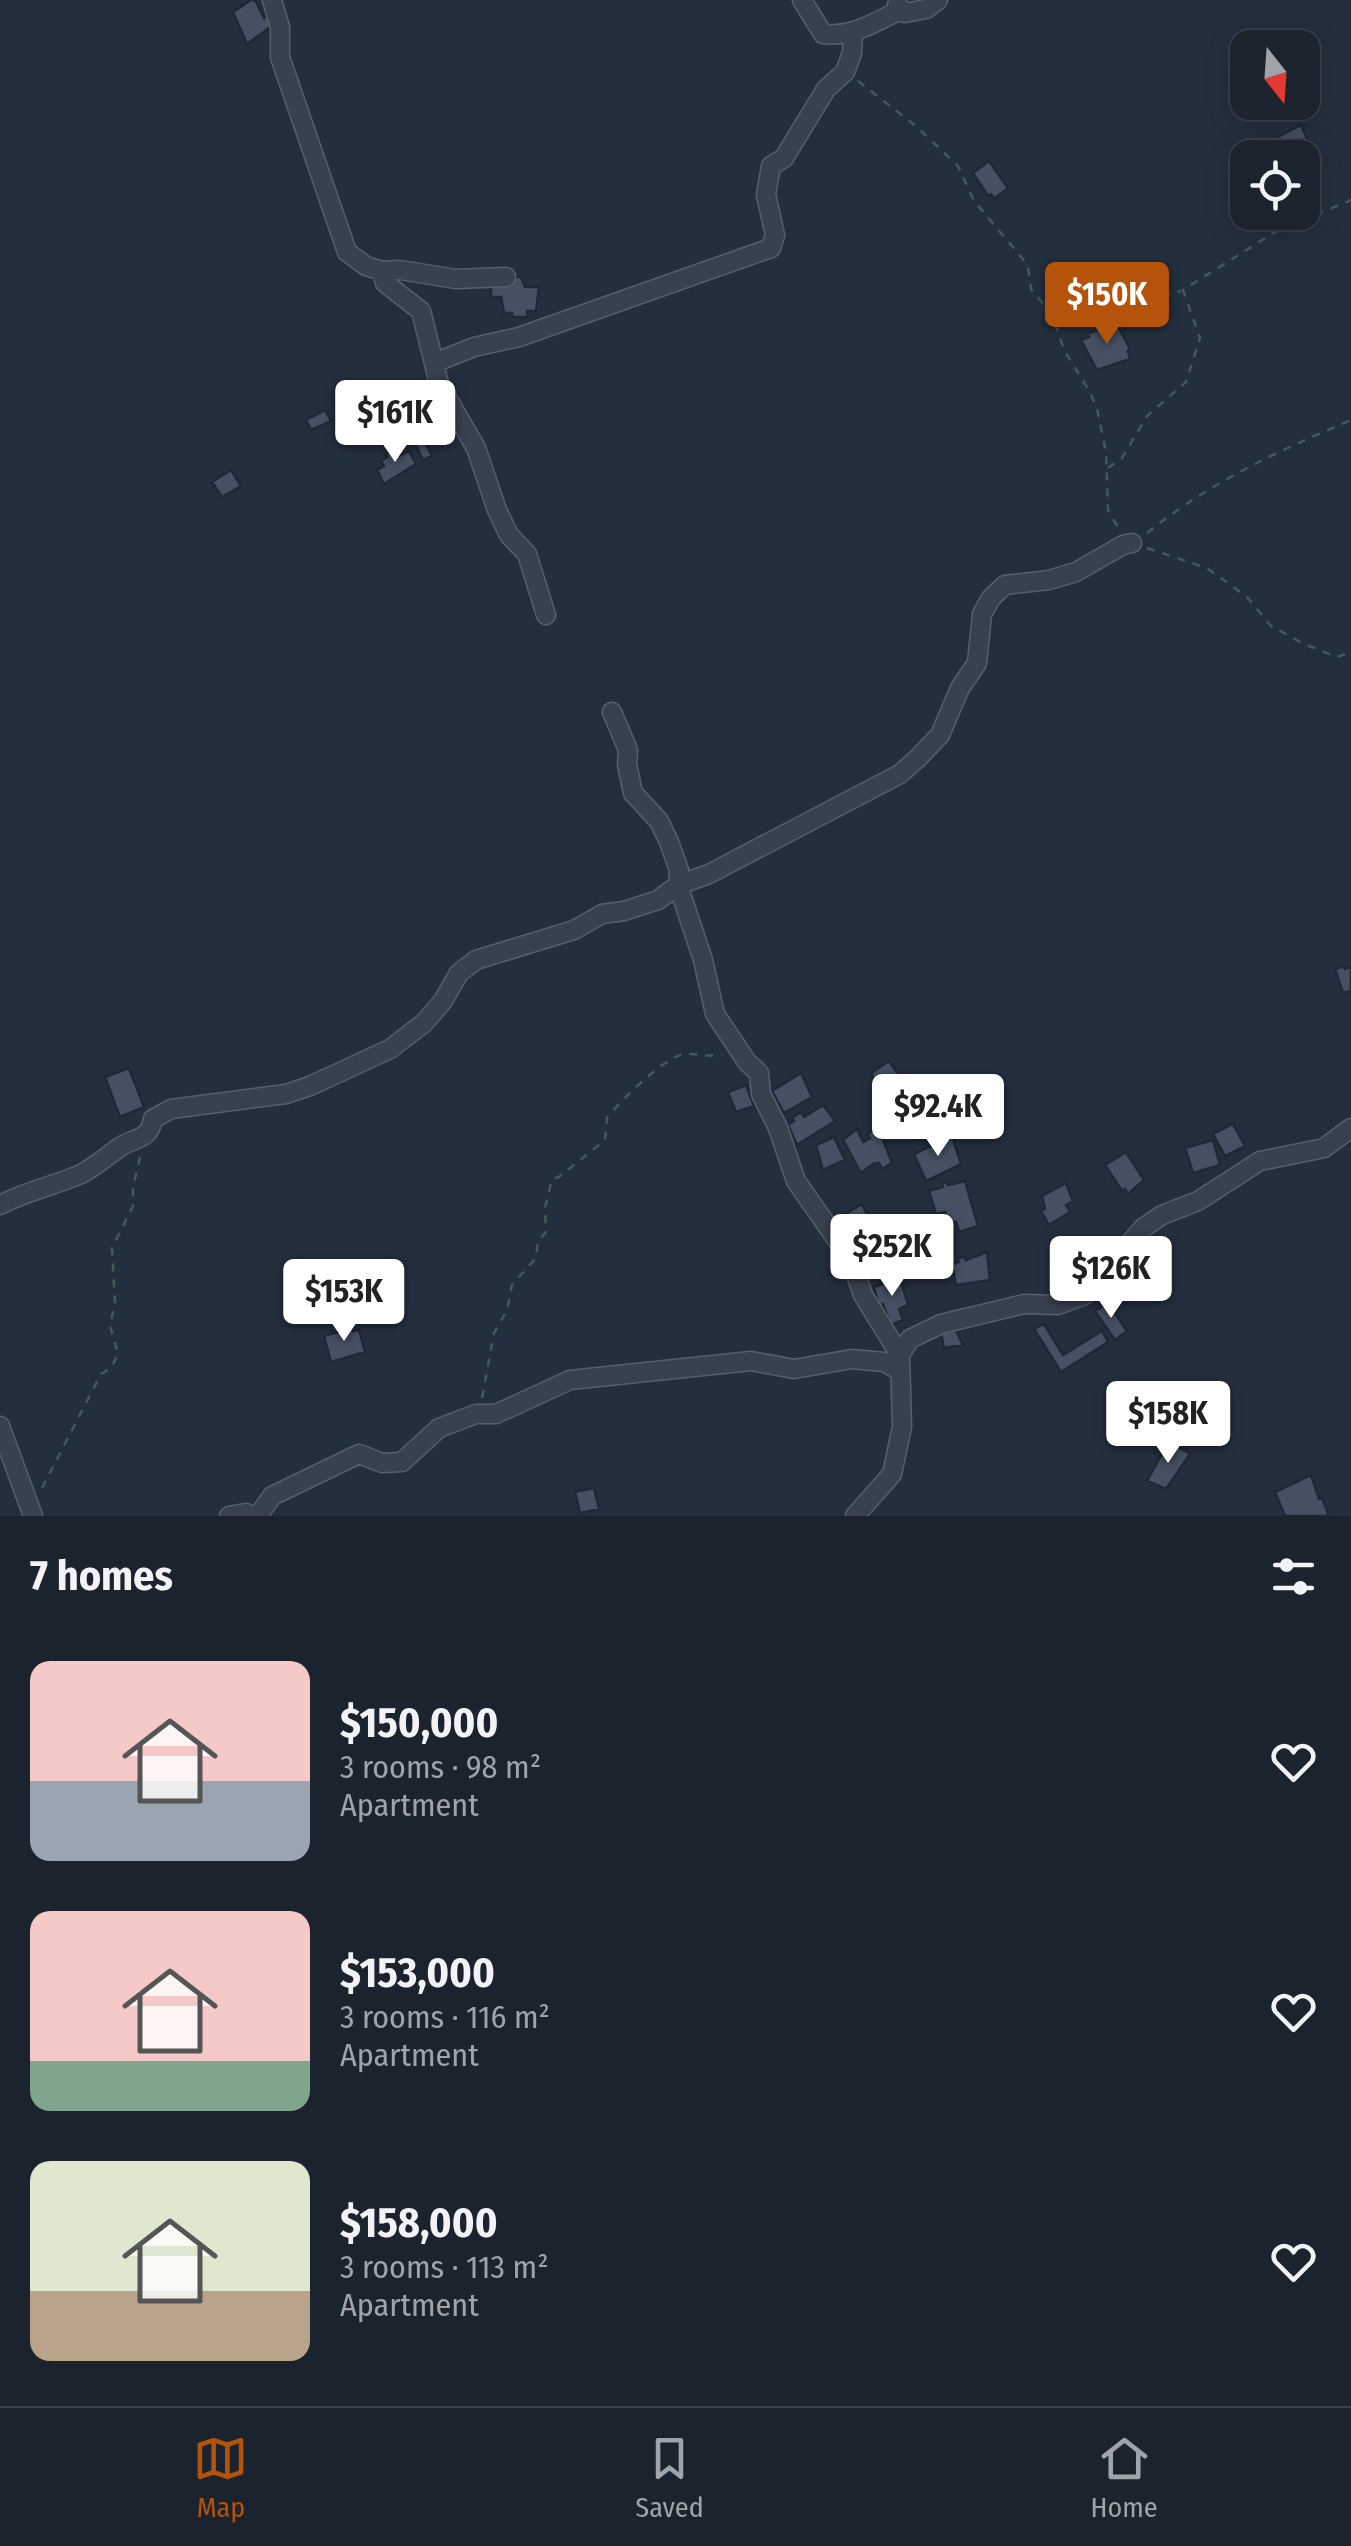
<!DOCTYPE html>
<meta charset="utf-8">
<style>
body{margin:0;font-family:"Fira Sans Condensed",sans-serif;background:#242b36;color:#f1f3f6;height:100vh;display:flex;flex-direction:column;font-size:38px;white-space:nowrap}
*{box-sizing:border-box;margin:0}
p{font-size:32px;color:#a0a4aa}
.icon{flex:none;width:55px;height:55px;fill:none;stroke:currentColor;stroke-width:2;stroke-linecap:round;stroke-linejoin:round}
.map{position:relative;height:1516px;overflow:hidden}
.drawer{display:flex;flex-direction:column;background:#1b232e;flex:1}
.drawer>*{flex:none}
.needle{width:65px;rotate:163deg}
.buttons{position:absolute;left:1230px;top:30px;display:grid;gap:20px}
.buttons a{display:grid;place-items:center;width:90px;height:90px;border-radius:20px;background:#1b232e;box-shadow:0 5px 25px #0003,0 0 0 2px #39404a;font-size:50px}
.price{position:absolute;translate:-50% -85px;padding:0 22px;border-radius:10px;background:#fff;color:#222;font-size:32px;line-height:65px;filter:drop-shadow(0 2px 5px #0008)}
.price::after{content:'';position:absolute;left:50%;top:60px;width:30px;height:22px;margin-left:-15px;background:inherit;clip-path:polygon(0 0,100% 0,50% 100%)}
.price.selected{background:#b45309;color:#fff}
ul{padding:0;list-style:none}
li{display:flex;align-items:center;gap:30px;height:250px;padding:0 30px}
li span{display:grid;place-items:center;flex:none;width:280px;height:200px;border-radius:20px;color:#555}
li>.icon{margin-inline-start:auto}
span .icon{width:120px;height:120px;fill:#fffc;stroke-width:1}
li b{font-size:42px}
h2{display:flex;justify-content:space-between;align-items:center;height:120px;padding:0 30px;font-size:42px}
.tabs{display:flex;justify-content:space-around;align-items:center;height:140px;border-top:2px solid #39404a;background:#1b232e;font-size:28px;color:#a0a4aa}
.tabs a{display:grid;justify-items:center;gap:5px}
.tabs .selected{color:#b45309}
.map>svg:first-child{display:block}
.building{fill:#455162;stroke:#1f2835;stroke-width:2.5}
.lines{fill:none;stroke-linecap:round;stroke-linejoin:round}
.minor-casing{stroke:#565f6c;stroke-width:21}
.path{stroke:#44595c;stroke-width:2.5;stroke-dasharray:8 8;stroke-linecap:butt}
.minor{stroke:#38414e;stroke-width:18}
</style>
<div class="map">
<svg width="1351" height="1516" viewBox="0 0 1351 1516">
<rect width="100%" height="100%" fill="#242f3e"/>
<path class="building" d="M251 0H255L264 18 271 14 276 23 247 44 233 12Z
M1301 125 1322 175 1310 179 1309 175 1302 178V158H1285L1278 137Z
M989 161 1008 188 994 199 991 194 988 196 973 173Z
M510 277H521L525 287H539L536 311H527L528 317H512V313H504L501 297H491V282Z
M1116 323 1130 349 1128 351 1130 359 1097 370 1081 340 1089 337 1087 334Z
M325 410 331 421 311 430 306 420Z
M420 433 432 456 423 460 412 437Z
M395 450 398 456 409 451 416 464 384 484 377 470 384 466 381 461 387 457 386 454Z
M231 470 241 486 222 497 212 482Z
M1344 966 1345 969 1351 967V991L1343 993 1335 969Z
M889 1061 904 1082 901 1083 905 1091 887 1104 871 1073Z
M129 1068 144 1107 120 1117 105 1077Z
M801 1073 812 1097 784 1113 772 1091Z
M746 1085 754 1106 736 1112 728 1092Z
M823 1105 835 1121 797 1145 788 1125 794 1121 792 1118 801 1112 804 1117Z
M933 1105 946 1126 933 1132 935 1135 915 1141 900 1118 908 1115 910 1119Z
M1233 1124 1245 1146 1225 1156 1213 1134Z
M857 1129 863 1142 870 1138 867 1134 876 1129 880 1132 892 1163 882 1169 879 1163 873 1164 861 1173 843 1140Z
M952 1136 961 1164 926 1181 914 1154Z
M834 1137 845 1160 823 1170 816 1145Z
M1213 1140 1220 1165 1193 1173 1185 1148Z
M1126 1152 1144 1180 1128 1194 1125 1189 1122 1191 1105 1165Z
M965 1181 978 1226 959 1232 956 1222 948 1224 945 1212 936 1214 929 1191 943 1187 942 1184 947 1182 948 1185Z
M1066 1183 1073 1201 1066 1205 1070 1212 1049 1225 1041 1211 1045 1209 1042 1196Z
M862 1204 878 1237 854 1248 842 1216Z
M987 1252 990 1280 956 1285 952 1264 959 1262 958 1258 965 1257 966 1260Z
M900 1278 908 1305 899 1309 903 1320 891 1325 883 1304 879 1306 874 1287Z
M1108 1303 1127 1331 1115 1340 1095 1311Z
M1044 1324 1063 1355 1102 1331 1108 1342 1061 1372 1034 1329Z
M352 1328 353 1331 359 1330 365 1352 331 1362 324 1336Z
M956 1330 963 1345 944 1348 941 1333Z
M1169 1441 1190 1454 1166 1489 1147 1481Z
M1311 1475 1319 1499 1322 1498 1329 1516H1285L1275 1492Z
M594 1488 599 1509 580 1513 575 1492Z"/>
<g class="lines">
<defs>
<path id="minor" d="M272 0 280 27V57L347 252 366 266 382 271
M802 0 823 34C852 37 874 23 900 10
M897 5 905 13 926 9 938 0
M506 277 456 279 400 270 382 271 385 283 421 311 434 363 474 347 519 337 771 248 775 235 766 195 771 166 784 158 826 89 845 72 852 53 853 33
M434 363 439 384 476 448 497 510 509 535 527 554 546 615
M612 712 628 750 627 764 633 793 659 821 669 842 679 870 678 885 703 960 715 1014 747 1062 759 1073 761 1094 778 1128 796 1181 851 1260 863 1295 900 1355
M0 1205C26 1191 54 1186 81 1174 95 1167 107 1156 120 1147 135 1137 149 1141 153 1119L171 1109 286 1094 310 1086 390 1049 424 1023 443 1001 459 973 476 960 574 930 602 914 624 911 658 900 678 885 709 874 900 774 918 758 940 735 960 688 977 663 982 614 991 598 1005 585 1049 580 1076 572 1123 545 1132 543
M0 1426 33 1516
M229 1516 246 1513 251 1516
M258 1516 272 1496 359 1454 382 1463 402 1462 439 1428 476 1414H496L570 1380 751 1361 794 1369 852 1359 884 1362 900 1371
M855 1516 892 1474 902 1427 900 1355 910 1339 941 1324 1024 1304 1058 1305 1085 1295 1143 1228 1162 1215 1198 1201 1260 1161 1324 1148 1351 1128"/>
</defs>
<use href="#minor" class="minor-casing"/>
<path class="path" d="M858 81 917 127 958 166 974 201 1022 258 1028 268 1031 289 1053 316 1064 350 1090 392 1097 409 1106 452 1108 510 1120 531
M1054 316C1072 301 1096 310 1118 308 1139 307 1161 297 1181 291
M1108 468 1122 458 1147 416 1186 382 1200 338 1183 290 1275 232 1351 200
M1147 533C1212 481 1276 452 1351 420
M1147 548 1207 568 1247 597 1271 626 1304 644 1337 657 1351 652
M482 1398 494 1333 507 1310 512 1285 536 1258 538 1241 546 1232 545 1208 552 1179 559 1177 605 1140 607 1118C619 1102 663 1059 681 1055 695 1052 708 1058 722 1054
M42 1488 101 1374 111 1368 118 1354 110 1326 115 1303 112 1248 133 1206V1187L141 1153"/>
<use href="#minor" class="minor"/>
</g>
</svg>
<div class="buttons">
<a><svg class="needle" viewBox="-14 -14 28 28"><path d="M0-13l5 13h-10z" fill="#e53935"/><path d="M0 13l5-13h-10z" fill="#a0a4aa"/></svg></a>
<a><svg class="icon" aria-label="locate" viewBox="0 0 24 24"><circle cx="12" cy="12" r="6"/><path d="M12 2v4M12 18v4M2 12h4M18 12h4"/></svg></a>
</div>
<b class="price selected" style="left:1107px;top:347px">$150K</b>
<b class="price" style="left:395px;top:465px">$161K</b>
<b class="price" style="left:938px;top:1159px">$92.4K</b>
<b class="price" style="left:892px;top:1299px">$252K</b>
<b class="price" style="left:1111px;top:1321px">$126K</b>
<b class="price" style="left:344px;top:1344px">$153K</b>
<b class="price" style="left:1168px;top:1466px">$158K</b>
</div>
<section class="drawer">
<h2>7 homes<svg class="icon" aria-label="filters" viewBox="0 0 24 24"><path d="M4 7h16M4 17h16"/><circle cx="9" cy="7" r="2"/><circle cx="15" cy="17" r="2"/></svg></h2>
<ul>
<li><span style="background:linear-gradient(#f6c9c9 60%,#9aa5b1 0)"><svg class="icon" aria-label="home" viewBox="0 0 24 24"><path d="M3 11l9-7 9 7M6 9v11h12V9"/></svg></span><div><b>$150,000</b><p>3 rooms · 98 m²</p><p>Apartment</p></div><svg class="icon" aria-label="heart" viewBox="0 0 24 24"><path d="M12 20l-8-8c-3-5 5-10 8-4 3-6 11-1 8 4z"/></svg></li>
<li><span style="background:linear-gradient(#f6c9c9 75%,#7fa58c 0)"><svg class="icon" aria-label="home" viewBox="0 0 24 24"><path d="M3 11l9-7 9 7M6 9v11h12V9"/></svg></span><div><b>$153,000</b><p>3 rooms · 116 m²</p><p>Apartment</p></div><svg class="icon" aria-label="heart" viewBox="0 0 24 24"><path d="M12 20l-8-8c-3-5 5-10 8-4 3-6 11-1 8 4z"/></svg></li>
<li><span style="background:linear-gradient(#dfe7d0 65%,#b9a48a 0)"><svg class="icon" aria-label="home" viewBox="0 0 24 24"><path d="M3 11l9-7 9 7M6 9v11h12V9"/></svg></span><div><b>$158,000</b><p>3 rooms · 113 m²</p><p>Apartment</p></div><svg class="icon" aria-label="heart" viewBox="0 0 24 24"><path d="M12 20l-8-8c-3-5 5-10 8-4 3-6 11-1 8 4z"/></svg></li>
</ul>
</section>
<nav class="tabs">
<a class="selected"><svg class="icon" aria-label="map" viewBox="0 0 24 24"><path d="M3 6l6-2 6 2 6-2v14l-6 2-6-2-6 2zM9 4v14M15 6v14"/></svg>Map</a>
<a><svg class="icon" aria-label="saved" viewBox="0 0 24 24"><path d="M7 4h10v16l-5-4-5 4z"/></svg>Saved</a>
<a><svg class="icon" aria-label="home" viewBox="0 0 24 24"><path d="M3 11l9-7 9 7M6 9v11h12V9"/></svg>Home</a>
</nav>
